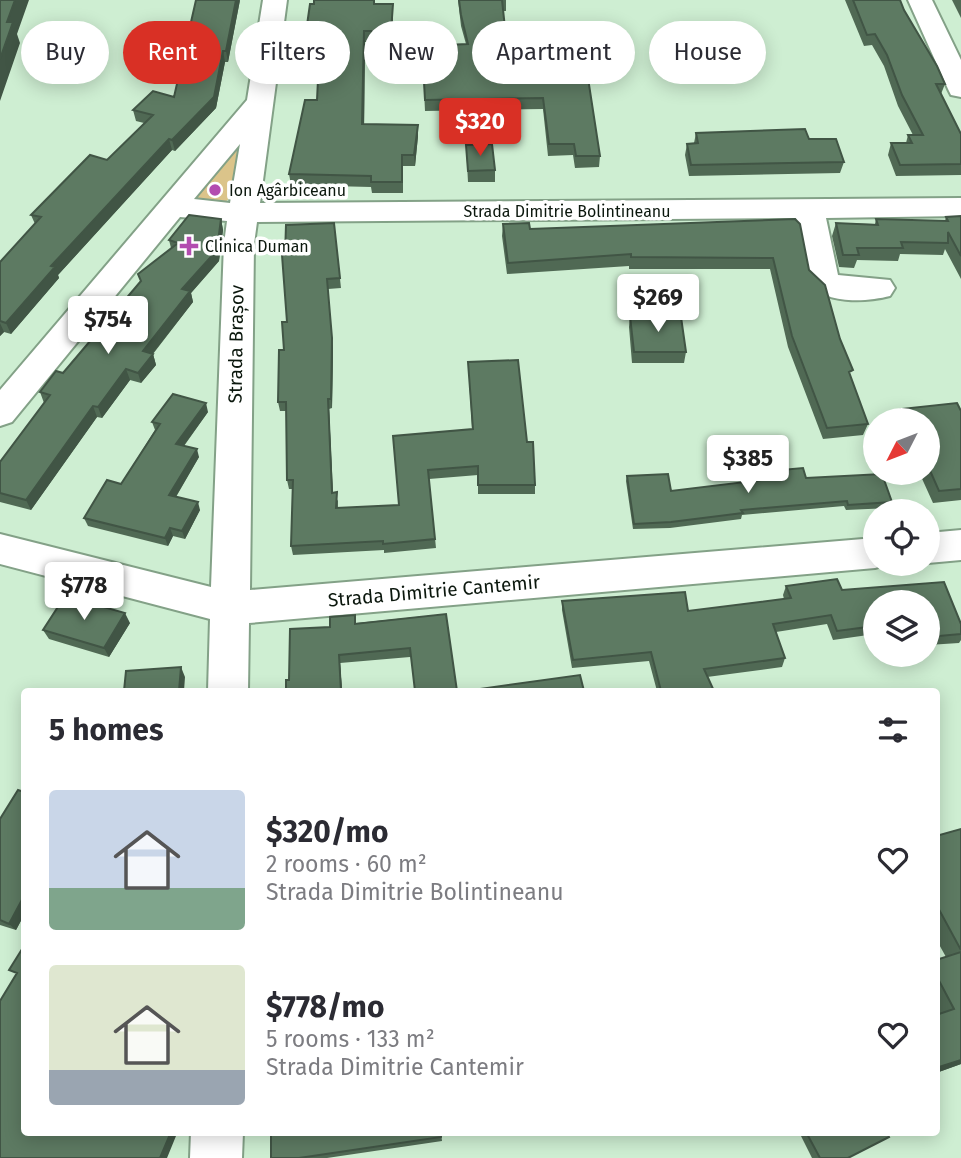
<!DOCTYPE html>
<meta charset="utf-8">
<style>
body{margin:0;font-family:"Fira Sans",sans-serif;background:#f7f7f7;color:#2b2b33;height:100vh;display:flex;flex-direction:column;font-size:26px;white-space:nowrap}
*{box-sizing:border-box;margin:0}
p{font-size:23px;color:#7c7c81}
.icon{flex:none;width:38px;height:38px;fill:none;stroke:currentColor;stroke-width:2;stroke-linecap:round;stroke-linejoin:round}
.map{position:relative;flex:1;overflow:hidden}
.side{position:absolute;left:21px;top:688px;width:919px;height:448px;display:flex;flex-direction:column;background:#fff;border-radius:7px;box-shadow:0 4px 18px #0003}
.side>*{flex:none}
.hud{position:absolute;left:21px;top:21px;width:920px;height:63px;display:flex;gap:14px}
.needle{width:46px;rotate:228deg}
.tools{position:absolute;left:863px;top:408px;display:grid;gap:14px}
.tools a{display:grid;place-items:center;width:77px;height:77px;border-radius:50%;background:#fff;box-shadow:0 4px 18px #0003;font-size:35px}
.price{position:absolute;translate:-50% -60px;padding:0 16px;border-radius:7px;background:#fff;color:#222;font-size:23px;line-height:46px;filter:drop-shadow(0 2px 4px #0008)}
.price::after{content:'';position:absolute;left:50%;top:42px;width:21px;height:16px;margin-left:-10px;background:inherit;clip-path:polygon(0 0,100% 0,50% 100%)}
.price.on{background:#d93025;color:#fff}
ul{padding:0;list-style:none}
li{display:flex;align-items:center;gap:21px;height:175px;padding:0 28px}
li span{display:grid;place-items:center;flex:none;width:196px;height:140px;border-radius:7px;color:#555}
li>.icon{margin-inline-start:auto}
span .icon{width:84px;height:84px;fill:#fffc;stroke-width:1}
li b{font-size:30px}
h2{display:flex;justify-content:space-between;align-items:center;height:84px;padding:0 28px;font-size:30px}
.pill{padding:0 24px;border-radius:32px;background:#fff;box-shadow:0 4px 18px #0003;font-size:24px;line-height:63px}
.pill.on{background:#d93025;color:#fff}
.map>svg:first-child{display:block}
.green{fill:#dbc48a}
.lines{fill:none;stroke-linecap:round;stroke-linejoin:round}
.minor-casing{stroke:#83a187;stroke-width:4}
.minor{fill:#fff;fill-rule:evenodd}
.wall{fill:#506954}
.shaded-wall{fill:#415545}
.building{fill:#5d7a62;stroke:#415545;stroke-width:2}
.poi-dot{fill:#b34cb0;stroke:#fff;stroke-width:2.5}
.labels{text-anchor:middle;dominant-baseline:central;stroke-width:7;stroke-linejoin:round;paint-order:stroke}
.far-poi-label{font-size:16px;fill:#0b170d;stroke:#fff;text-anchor:start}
.far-street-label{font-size:16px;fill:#0b170d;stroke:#fff}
.street-label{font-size:19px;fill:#0b170d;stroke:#fff}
</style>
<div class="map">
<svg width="961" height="1158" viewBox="0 0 961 1158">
<rect width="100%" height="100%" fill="#ceeed2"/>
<path class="green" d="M236 150 240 151 230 198 225 202 198 200 195 195Z"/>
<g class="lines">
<defs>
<path id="minor" d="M263 0H287L260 203 961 198V216L826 218 838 275 890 280 895 288 890 296C866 302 823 305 808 281L796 218 257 222 254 244 250 590 875 538V564H888L875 568 249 623 248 691H208L210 619 0 564V534L211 587 224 244 227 221 180 217 12 422 0 426V390L247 100ZM240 144 230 203 194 199Z
M908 0H932L961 60V97L951 95 948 89Z
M961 530V560L928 563V533Z
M191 1132H243L242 1158H190Z"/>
</defs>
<use href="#minor" class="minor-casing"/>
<use href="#minor" class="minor"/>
</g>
<path class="wall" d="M240 0 228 62H225L216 108 175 151 172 150 58 275 59 278 11 334 4 332 0 336V262L35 224 31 215 107 160 144 123 136 121 133 110 174 97Z
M375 0V4H393V14L392 42H365L364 124 418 136 415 166H403V193H372L371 187 291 185 289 174 317 100 319 50H306L305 39Z
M458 0H506V11H503L508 56 561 78 600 156 599 167 575 168 573 155 548 156 543 109 425 111 422 46 466 44 461 26Z
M845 0H900L904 10 945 84 941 94 961 134V175L896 176 888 155 891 143H906L908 135H913L898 106 884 66 872 45 864 46Z
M952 0H961V18Z
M696 133 809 139 844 162 840 173 689 176 685 155 687 144 694 143Z
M466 145 495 170V182H468Z
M961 216V279L945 249 943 255 900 254 898 261 857 260 854 268 839 267 832 236 836 223 875 224 876 219 945 221 946 217Z
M221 219 223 230 219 261 191 293 193 302 153 354 156 365 141 383 130 380 102 418 97 417 31 510 0 502V462L44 403 40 392 63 373 141 282 138 274 171 248 169 240Z
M795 219 809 270 868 424 863 435 823 439 788 347 770 269H629V266L507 274 502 236 503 224 530 229Z
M334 223 341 288 328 289 333 348 332 408 329 409 333 492 338 501V508L399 505 393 436 472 429 468 362 527 442 535 485V494H478V475L429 479 436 548 384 553V550L293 555 291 546 293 489H289L287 480 286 411H280L278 402 287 322 285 255Z
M630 316 686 352 684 363H632L629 327Z
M901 409 961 411V500L933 503 919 472H928V420H896Z
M208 412 184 446 199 457 176 497 200 510 185 539 173 536 168 546 88 526 84 518 121 484 155 430 152 422Z
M759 472 806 478 892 502 890 508 846 510 844 506 742 515 741 519 670 528 633 529 626 481 627 476 671 491 759 481 758 477Z
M837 579 842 590 944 582 961 624V640L959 643 928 645V602H875V634L833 640 827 624 776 632 785 658 782 667 707 677 714 691H657L649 661 572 668 562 610V601L685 592 688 611 784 599 783 595 786 586Z
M446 614 410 657 340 663 342 691H286L289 680 330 627 355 615 356 623Z
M130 623 109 657 49 639 43 630Z
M24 792V915L16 930 0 925V819Z
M961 829V1064L936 1073V1015L938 1014 936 1010V960L946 957 936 939V836Z
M441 1132 442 1141 327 1158H271Z
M806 1132 849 1158H812L801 1136Z"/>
<path class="shaded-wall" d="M15 0H29L17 34 20 43 0 101V59L7 22Z
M236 0H240L228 62 226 51Z
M393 4V14L392 42 391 31Z
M364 31 365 42 364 135 362 124Z
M223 51 225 62 216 108 175 151 172 140Z
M418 125V136L415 166 414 155Z
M169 139 172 150 58 275 59 278 11 334 6 323 51 266Z
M221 219 223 230 219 261 191 293 193 302 146 362 143 351 182 289Z
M327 279 333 348 332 408 331 399Z
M0 323 4 332 0 336Z
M153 354 156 365 141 383 138 373Z
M126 369 130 380 102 418 98 407Z
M328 399 329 409 333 501 332 493Z
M206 403 208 412 179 452 176 444Z
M93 406 97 417 31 510 26 500Z
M197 449 199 457 172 503 169 495Z
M198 502 200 510 185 539 182 531Z
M170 528 173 536 168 546 165 538Z
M125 613 130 623 109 657 104 648Z
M339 655 340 663 342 691H341Z
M181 667 185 677 184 691H179Z
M24 896V915L16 930 9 924Z
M961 1060V1064L936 1073V1068Z
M171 1132 176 1136 167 1158H160Z"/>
<path class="building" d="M0 0H15L7 22H13L0 59Z
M196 0H236L226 51H223L214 97 172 140 169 139 51 266 55 267 6 323 0 321V262L41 217 31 215 90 155 107 160 153 115 133 110 153 91 174 97Z
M314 0H374V4H393L391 31H364L362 124 418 125 414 155H402V182H371V176L289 174 305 100H317L320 39H305L310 4H314Z
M459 0H502L508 56H558L561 78H588L600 156H576L574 144H549L543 98 425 100 422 46 468 44 461 15Z
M853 0H900L904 10 937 66 945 84H936L961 134V164L900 165 891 143H912L908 135H923L902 95 887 55 875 34 867 35Z
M805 129 809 139H836L844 162 691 165 687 144 698 143 696 133Z
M492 144 495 170 468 171 466 145Z
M189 215 221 219 217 250 182 289 190 291 143 351 153 354 138 373 126 369 98 407 93 406 26 500 0 493V462L50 395 40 392 56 371 63 373 141 281 138 274 178 243 169 240Z
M961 216V256L948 232V243L901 242 903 248H857L859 255H843L836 223 878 225 876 219 948 221 946 217Z
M795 219 800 224 809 270 825 285 840 339 853 370 849 372 868 424 827 428 792 336 773 258 631 257V254L508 263 503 224 529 223 530 229Z
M334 223 340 278 327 279 332 338 331 399H328L332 493 337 492 336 508 399 505 393 436 473 429 468 362 518 360 527 442H533L535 485H478V466L428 470 435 539 383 544V541L291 546 293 480H287L286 402H278L279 350H284L282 322H287L282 255H285L286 225Z
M630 316 681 317 686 352H634Z
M173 394 206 403 176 444 197 449 169 495 198 502 182 531 170 528 165 538 84 518 107 480 121 484 160 424 152 422Z
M957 403 961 411V489L939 491 928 466V420H906L901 409Z
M803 468 806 478 882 474 892 502 848 505 847 501 741 510 743 513 671 522 634 524 627 476 668 474 671 491 762 480 759 472Z
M837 579 842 590 944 582 961 624V634L928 637V602H875V626L837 631 831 615 773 624 785 658 704 669 714 691H661L651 652 573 660 562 601 685 592 688 611 791 598 786 586Z
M65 596 125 613 104 648 43 630Z
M446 614 457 691H415L410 648 339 655 341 691H286V680H289L290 629 330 627V617L355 615V624Z
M181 667 179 691H124L126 671Z
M580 675 584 691H466Z
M18 790 24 792V896L9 924 0 920V819Z
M961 829V950L936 904V836Z
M24 946V1132H171L160 1158H0V1001L17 973 9 970Z
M961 952V1060L936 1068V1015L954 1009 936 975V960Z
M271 1132H441V1137L299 1158H271Z
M806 1132H886L889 1137 848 1158H820Z"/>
<g class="poi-dot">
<circle cx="215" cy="190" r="7"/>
<path d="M185.5 235.5h7v7h7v7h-7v7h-7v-7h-7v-7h7z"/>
</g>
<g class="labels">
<g class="far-poi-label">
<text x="229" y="190">Ion Agârbiceanu</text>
<text x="205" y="246">Clinica Duman</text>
</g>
<g class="far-street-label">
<text x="567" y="211">Strada Dimitrie Bolintineanu</text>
</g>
<g class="street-label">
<text transform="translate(236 344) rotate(-89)">Strada Brașov</text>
<text transform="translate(434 591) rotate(-5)">Strada Dimitrie Cantemir</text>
</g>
</g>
</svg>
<div class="tools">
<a><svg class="needle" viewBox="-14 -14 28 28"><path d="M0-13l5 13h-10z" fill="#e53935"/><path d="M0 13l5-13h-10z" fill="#7c7c81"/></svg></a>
<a><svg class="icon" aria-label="locate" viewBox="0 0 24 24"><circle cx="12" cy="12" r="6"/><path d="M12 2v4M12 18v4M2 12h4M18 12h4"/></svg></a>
<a><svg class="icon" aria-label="layers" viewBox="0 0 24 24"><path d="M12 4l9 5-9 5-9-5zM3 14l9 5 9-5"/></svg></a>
</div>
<b class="price on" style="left:480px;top:158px">$320</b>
<b class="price" style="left:658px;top:334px">$269</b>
<b class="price" style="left:108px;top:356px">$754</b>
<b class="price" style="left:748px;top:495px">$385</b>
<b class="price" style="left:84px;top:622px">$778</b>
<div class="hud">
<a class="pill">Buy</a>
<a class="pill on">Rent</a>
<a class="pill">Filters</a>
<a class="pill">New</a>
<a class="pill">Apartment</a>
<a class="pill">House</a>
</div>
<section class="side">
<h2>5 homes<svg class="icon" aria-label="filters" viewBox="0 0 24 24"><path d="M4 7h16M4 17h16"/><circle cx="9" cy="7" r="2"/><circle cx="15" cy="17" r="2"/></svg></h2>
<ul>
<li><span style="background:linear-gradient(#c9d6e8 70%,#7fa58c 0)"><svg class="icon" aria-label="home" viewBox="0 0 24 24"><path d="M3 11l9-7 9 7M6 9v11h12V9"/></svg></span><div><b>$320/mo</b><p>2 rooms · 60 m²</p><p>Strada Dimitrie Bolintineanu</p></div><svg class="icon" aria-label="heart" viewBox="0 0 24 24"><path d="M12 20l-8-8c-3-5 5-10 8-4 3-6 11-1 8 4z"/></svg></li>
<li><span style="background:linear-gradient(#dfe7d0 75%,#9aa5b1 0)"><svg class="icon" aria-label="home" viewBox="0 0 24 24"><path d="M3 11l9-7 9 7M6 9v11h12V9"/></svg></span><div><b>$778/mo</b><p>5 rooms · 133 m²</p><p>Strada Dimitrie Cantemir</p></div><svg class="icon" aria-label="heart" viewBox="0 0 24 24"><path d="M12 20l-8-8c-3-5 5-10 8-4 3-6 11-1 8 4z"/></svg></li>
</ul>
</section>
</div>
